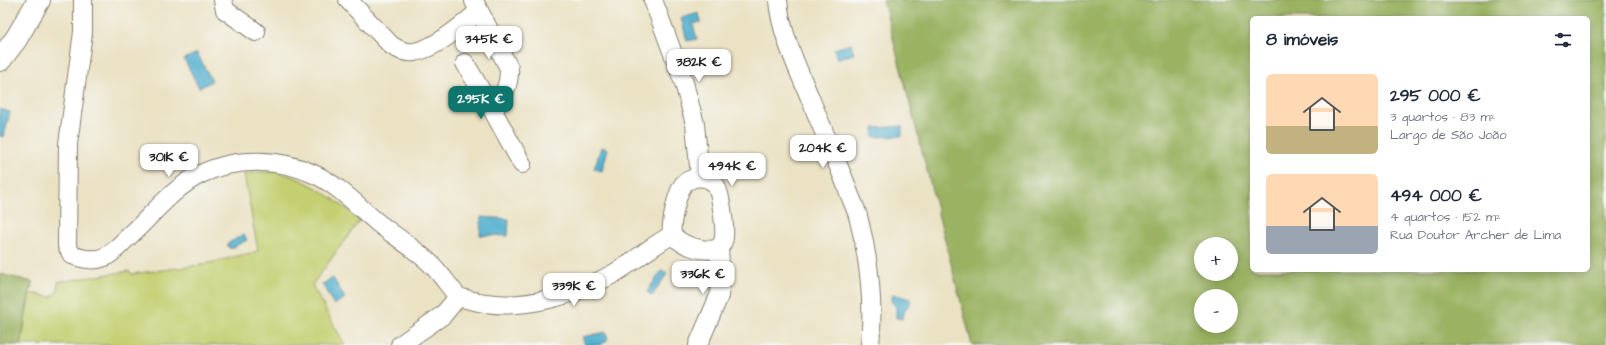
<!DOCTYPE html>
<html lang="pt">
<meta charset="utf-8">
<style>
body{margin:0;font-family:"Architects Daughter",sans-serif;background:#f6f6f7;color:#1f2937;height:100vh;display:flex;flex-direction:column;font-size:15px;white-space:nowrap}
*{box-sizing:border-box;margin:0}
p{font-size:13px;color:#747a83}
.icon{flex:none;width:22px;height:22px;fill:none;stroke:currentColor;stroke-width:2;stroke-linecap:round;stroke-linejoin:round}
.map{position:relative;flex:1;overflow:hidden}
.sheet{position:absolute;left:1250px;top:16px;width:340px;height:256px;display:flex;flex-direction:column;background:#fff;border-radius:6px;box-shadow:0 2px 10px #0003}
.sheet>*{flex:none}
.controls{position:absolute;left:1194px;top:237px;display:grid;gap:8px}
.controls a{display:grid;place-items:center;width:44px;height:44px;border-radius:50%;background:#fff;box-shadow:0 2px 10px #0003;font-size:20px}
.price{position:absolute;translate:-50% -34px;padding:0 9px;border-radius:8px;background:#fff;color:#222;font-size:13px;line-height:26px;filter:drop-shadow(0 1px 2px #0008)}
.price::after{content:'';position:absolute;left:50%;top:24px;width:12px;height:9px;margin-left:-6px;background:inherit;clip-path:polygon(0 0,100% 0,50% 100%)}
.price.selected{background:#0f766e;color:#fff}
ul{padding:0;list-style:none}
li{display:flex;align-items:center;gap:12px;height:100px;padding:0 16px}
li span{display:grid;place-items:center;flex:none;width:112px;height:80px;border-radius:6px;color:#555}
li>.icon{margin-inline-start:auto}
span .icon{width:48px;height:48px;fill:#fffc;stroke-width:1}
li b{font-size:17px}
h2{display:flex;justify-content:space-between;align-items:center;height:48px;padding:0 16px;font-size:17px}
.map>svg:first-child{display:block}
.green{fill:#c3cf70;stroke:#707646}
.forest{fill:#9ab262;stroke:#5b673f;fill-rule:evenodd}
.water{fill:#4faece;stroke:#366575}
.lines{fill:none;stroke-linecap:round;stroke-linejoin:round}
.minor-casing{stroke:#847f70;stroke-width:20}
.tertiary-casing{stroke:#847f70;stroke-width:24}
.minor{stroke:#fff;stroke-width:18}
.tertiary{stroke:#fff;stroke-width:22}
</style>
<div class="map">
<svg width="1606" height="345" viewBox="0 0 1606 345">
<rect width="100%" height="100%" fill="#f6f6f2"/>
<filter id="ink" filterUnits="userSpaceOnUse"><feTurbulence type="fractalNoise" baseFrequency=".025" numOctaves="2"/><feDisplacementMap in="SourceGraphic" scale="8" xChannelSelector="R" yChannelSelector="G"/><feConvolveMatrix kernelMatrix="1 2 1 2 8 2 1 2 1" color-interpolation-filters="sRGB"/></filter>
<filter id="wash" filterUnits="userSpaceOnUse"><feTurbulence type="fractalNoise" baseFrequency=".012" numOctaves="4" result="noise"/><feDisplacementMap in="SourceGraphic" scale="16" xChannelSelector="R" yChannelSelector="G"/><feGaussianBlur stdDeviation="0.9" result="paint"/><feColorMatrix in="noise" values="0 0 0 0 0 0 0 0 0 0 0 0 0 0 0 0 0 1.4 0 .05"/><feComposite in="paint" operator="in"/></filter>
<g filter="url(#wash)">
<rect width="100%" height="100%" fill="#ebe2c4"/>
<path class="green" d="M259 172C266 172 274 171 281 173 312 181 336 200 360 220L312 285 345 345H21L30 293 51 297 58 291V282L129 271 131 274 201 265 258 251 244 174Z"/>
<path class="forest" d="M883 0H1606V345H972ZM1252 18H1588V270H1252ZM1201 244H1231V274H1201ZM1201 296H1231V326H1201Z
M0 274 33 282 28 298 21 345H0Z"/>
<path class="water" d="M699 13 701 22 693 24 697 39 687 41 681 18Z
M851 44 854 54 837 59 834 49Z
M197 53 212 81 199 88 184 59Z
M0 109 10 112 4 137 0 136Z
M902 126V136L873 137 874 128Z
M601 147 608 149 602 171 594 169Z
M481 217 509 219 508 236 480 235Z
M244 234 247 240 230 249 227 244Z
M662 270 667 274 652 296 647 292Z
M333 278 345 298 334 305 322 284Z
M893 294 910 299V305L906 308 902 319 896 318V307L891 301Z
M606 332 608 339 601 345H585L582 337Z"/>
</g>
<g filter="url(#ink)">
<g class="lines">
<defs>
<path id="minor" d="M83 0V32L68 144 67 246 72 255C82 259 95 261 105 257 113 253 120 245 126 239 150 218 172 188 201 174 236 157 281 158 316 175 339 186 359 207 378 223 395 236 415 249 431 264 441 274 449 286 458 297
M223 0 225 10 256 32
M348 0 391 45C398 50 405 53 414 52 435 49 463 25 479 11
M653 0 684 83 695 124 700 177
M778 0C780 31 798 69 810 98 822 128 835 157 847 187 850 197 855 206 858 216 869 258 874 302 870 345
M474 1 509 68C510 85 503 97 493 111
M465 63 493 111 522 164
M694 178C701 177 708 177 714 183 721 190 725 227 724 237 724 242 721 245 719 248 704 253 683 246 672 235 670 225 677 193 683 185 685 181 690 180 694 178Z
M458 297C466 299 476 302 485 303 529 309 575 295 613 274 634 262 651 246 672 235
M400 345 443 315 458 297
M698 345 719 296 721 279 719 248"/>
<path id="tertiary" d="M0 60 16 39 39 0"/>
</defs>
<use href="#minor" class="minor-casing"/>
<use href="#tertiary" class="tertiary-casing"/>
<use href="#minor" class="minor"/>
<use href="#tertiary" class="tertiary"/>
</g>
</g>
</svg>
<div class="controls">
<a>+</a>
<a>−</a>
</div>
<b class="price" style="left:489px;top:60px">345K €</b>
<b class="price" style="left:699px;top:83px">382K €</b>
<b class="price selected" style="left:481px;top:120px">295K €</b>
<b class="price" style="left:823px;top:169px">204K €</b>
<b class="price" style="left:169px;top:178px">301K €</b>
<b class="price" style="left:732px;top:187px">494K €</b>
<b class="price" style="left:703px;top:295px">336K €</b>
<b class="price" style="left:574px;top:307px">339K €</b>
<section class="sheet">
<h2>8 imóveis<svg class="icon" aria-label="filters" viewBox="0 0 24 24"><path d="M4 7h16M4 17h16"/><circle cx="9" cy="7" r="2"/><circle cx="15" cy="17" r="2"/></svg></h2>
<ul>
<li><span style="background:linear-gradient(#ffd9b3 65%,#c2b280 0)"><svg class="icon" aria-label="home" viewBox="0 0 24 24"><path d="M3 11l9-7 9 7M6 9v11h12V9"/></svg></span><div><b>295 000 €</b><p>3 quartos · 83 m²</p><p>Largo de São João</p></div></li>
<li><span style="background:linear-gradient(#ffd9b3 65%,#9aa5b1 0)"><svg class="icon" aria-label="home" viewBox="0 0 24 24"><path d="M3 11l9-7 9 7M6 9v11h12V9"/></svg></span><div><b>494 000 €</b><p>4 quartos · 152 m²</p><p>Rua Doutor Archer de Lima</p></div></li>
</ul>
</section>
</div>
